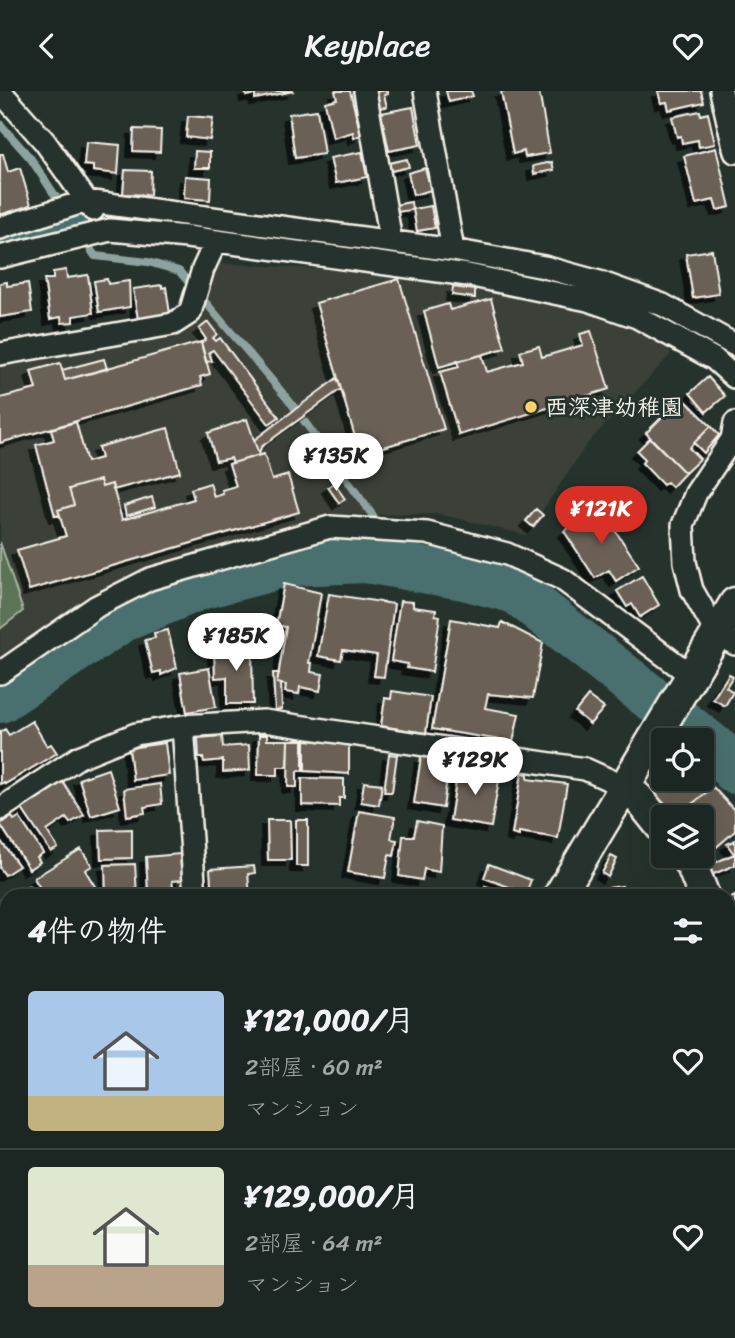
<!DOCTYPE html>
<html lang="ja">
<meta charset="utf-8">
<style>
body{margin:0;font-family:Sriracha,"Klee One",sans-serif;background:#29322f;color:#f1f3f6;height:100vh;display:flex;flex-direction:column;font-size:26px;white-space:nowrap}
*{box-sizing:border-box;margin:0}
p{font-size:23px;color:#a0a5a5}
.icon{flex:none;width:38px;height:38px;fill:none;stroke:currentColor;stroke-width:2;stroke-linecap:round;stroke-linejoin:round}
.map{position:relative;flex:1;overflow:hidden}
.drawer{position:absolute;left:0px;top:798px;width:735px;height:450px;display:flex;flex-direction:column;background:#1c2622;border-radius:21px 21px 0 0;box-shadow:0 7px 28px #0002,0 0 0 2px #3a4340}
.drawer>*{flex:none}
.fabs{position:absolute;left:651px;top:637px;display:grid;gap:14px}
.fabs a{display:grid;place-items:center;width:63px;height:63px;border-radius:7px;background:#1c2622;box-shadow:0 7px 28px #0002,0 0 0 2px #3a4340;font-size:35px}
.price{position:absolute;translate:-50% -60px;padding:0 16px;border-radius:24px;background:#fff;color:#222;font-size:23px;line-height:46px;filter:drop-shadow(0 2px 4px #0008)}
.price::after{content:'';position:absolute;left:50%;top:42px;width:21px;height:16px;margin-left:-10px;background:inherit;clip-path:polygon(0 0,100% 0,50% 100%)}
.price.selected{background:#d93025;color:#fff}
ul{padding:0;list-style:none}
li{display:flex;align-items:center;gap:21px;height:175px;padding:0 28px}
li+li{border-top:2px solid #3a4340}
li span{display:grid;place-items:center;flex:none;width:196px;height:140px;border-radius:7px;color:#555}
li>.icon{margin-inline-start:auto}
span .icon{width:84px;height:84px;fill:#fffc;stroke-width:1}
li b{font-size:30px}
h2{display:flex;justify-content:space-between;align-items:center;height:84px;padding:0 28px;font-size:30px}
header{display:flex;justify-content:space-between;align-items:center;height:91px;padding:0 28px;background:#1c2622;font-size:32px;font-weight:600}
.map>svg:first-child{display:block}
.built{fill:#3b4039}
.green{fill:#5b7358;stroke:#a8b2a0;stroke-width:2}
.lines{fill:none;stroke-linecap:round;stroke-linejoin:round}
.stream{stroke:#8ea39f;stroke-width:8}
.canal{stroke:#4a6f6e;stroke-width:26}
.river{stroke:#4a6f6e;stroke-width:46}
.building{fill:#6b6056;stroke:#f4f1e8;stroke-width:2;filter:url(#shadow)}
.street-casing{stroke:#f4f1e8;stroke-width:26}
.secondary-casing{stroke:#f4f1e8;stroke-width:35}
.street{stroke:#26332d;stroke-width:21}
.secondary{stroke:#26332d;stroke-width:30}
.poi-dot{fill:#ffd166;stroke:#26332d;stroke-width:2.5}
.labels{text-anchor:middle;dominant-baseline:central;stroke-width:6;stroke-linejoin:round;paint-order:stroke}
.poi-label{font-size:23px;font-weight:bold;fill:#f4f1e8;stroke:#26332d;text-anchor:start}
</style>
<header><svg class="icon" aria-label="back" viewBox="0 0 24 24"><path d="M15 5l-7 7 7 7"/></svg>Keyplace<svg class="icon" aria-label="heart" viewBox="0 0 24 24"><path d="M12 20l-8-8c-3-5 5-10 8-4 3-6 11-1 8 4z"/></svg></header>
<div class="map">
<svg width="735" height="1247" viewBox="0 0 735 1247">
<defs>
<filter id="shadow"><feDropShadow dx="-6" dy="6" stdDeviation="0" flood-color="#0009"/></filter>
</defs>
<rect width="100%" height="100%" fill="#26332d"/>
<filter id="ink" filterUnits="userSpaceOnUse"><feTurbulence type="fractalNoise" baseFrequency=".0143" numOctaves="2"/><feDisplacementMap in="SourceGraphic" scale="14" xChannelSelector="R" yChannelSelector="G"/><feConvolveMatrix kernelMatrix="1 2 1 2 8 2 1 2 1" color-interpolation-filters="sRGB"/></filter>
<g filter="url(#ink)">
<path class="built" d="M217 172 402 183 486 192 588 216 671 253 670 264 587 353 526 444 439 423 324 424 142 480 80 514 32 544 0 572V275L194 235Z"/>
<path class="green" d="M0 451 23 520 0 538Z"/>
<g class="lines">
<path class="stream" d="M0 33 31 68 95 165 148 171 179 180 291 312 411 477"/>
<path class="canal" d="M0 154 73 132"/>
<path class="river" d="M0 609 121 529 200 496 292 472 366 469 464 486 516 500 718 660 735 680"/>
</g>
<path class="building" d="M245 0H294L255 8V3L246 5Z
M335 0H350L361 44 354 47 353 41 333 47 325 11 337 8Z
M377 0H387L388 3 384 4 387 16 378 17Z
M446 0H471L473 5 449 11Z
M501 0H539L550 62 525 66 524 60 513 63Z
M658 0H701L704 11 669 19 667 11 661 12Z
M413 16 420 54 389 60 381 22Z
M317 19 324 63 295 67 289 23Z
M700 20 701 24 708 22 715 53 699 56 698 49 682 52 681 45 677 46 672 26Z
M188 25 213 27 210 49 186 46Z
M134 38 161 39 160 61 133 60Z
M86 51 120 54 118 83 93 80V75L84 74Z
M716 57 730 116 717 119 714 109 696 113 684 65Z
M195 60 210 61V77H194Z
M362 61 367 86 336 92 330 67Z
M0 63H3L8 81 20 77 31 114 0 124Z
M407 68 409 76 391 80 389 72Z
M552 71 554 79 534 83 533 75Z
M425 77 431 99 413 104 408 82Z
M125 79 151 80 150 104 123 103Z
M185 85 211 87 210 109 184 107Z
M411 111 412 119 396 121 394 114Z
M431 115 435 137 417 140 413 118Z
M712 159 719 203 693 207 686 163Z
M66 179 67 187 88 184 93 222 73 225V231L62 232 61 226 50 228 44 188H53V181Z
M107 188 108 193 129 190 130 216 99 221 94 190Z
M399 188 444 338 360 363 316 212Z
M7 191V195L28 192 32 221 0 226V192Z
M162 194V197L166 196 170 223 138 228 133 198Z
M453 196 475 199V207L452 204Z
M491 208 505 257 439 276 424 220 448 213 450 219Z
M208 231 217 243 213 247 216 250 220 247 279 326 269 333 213 259 209 261 212 270 206 271 201 252 206 248 199 238Z
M591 240 609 298 459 344 440 281 459 276 457 270 482 264 487 281 523 271 520 260 539 255 542 266 583 254 580 243Z
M201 251 210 283 200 286 202 294 0 352V307L36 298 31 280 60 272 65 289Z
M104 268 107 278 65 289 62 279Z
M708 286 725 305 706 321 690 302Z
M337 287 341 298 261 356 259 364 254 349Z
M682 306 711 335 689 357 700 368 685 382 646 342Z
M247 328 259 364 233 372 231 367 216 370 208 342Z
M76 331 87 371 101 367 98 356 168 337 180 381 113 399 112 393 102 396 100 389 69 398 74 414 58 419 60 424 55 425 36 354 54 349 51 338Z
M711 335 719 344 704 362 694 352Z
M650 347 685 382 672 396 667 391 663 394 642 372 645 368 637 360Z
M264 363 272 389 288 384 299 421 29 499 17 459 66 445 58 419 74 414 69 398 100 389 102 396 112 393 122 429 194 408 191 398 210 392 214 406 223 403 222 399 236 395 229 373Z
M334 392 345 408 339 412 328 396Z
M152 406 155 416 126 425 124 415Z
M600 417 639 475 616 490 609 479 595 487 564 440Z
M536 418 543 424 533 436 526 430Z
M642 485 659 514 640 526 632 513 627 516 617 500Z
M284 493 321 502 309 572H312L311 581 323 583 320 600 300 596 299 603 285 601 286 594 277 592 286 536 276 534Z
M329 503 394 513 384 586 374 585 377 564 343 559 341 569 318 565Z
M400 510 413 511V516L436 519 435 524 440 525 432 581 407 577 408 573 391 570Z
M451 528 500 537 502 531 543 552 533 607 488 603 485 617 519 623 513 651 432 638Z
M168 539 177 577 161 584V580L153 582 145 549 155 547 154 542Z
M252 556 253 613H227V586L215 587 214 557Z
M209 577 216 616 187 621 180 582Z
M273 582H279L277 592 281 593 282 618 275 619Z
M729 583 733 585 726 596 733 601 725 615 713 608Z
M392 600 431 606 426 642 381 635 385 607 391 608Z
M588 605 604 617 590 633 575 621Z
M32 630 47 655 51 653 57 662 5 693 4 691 0 693V641L5 638 9 644Z
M259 644H267V649H288L287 676H278V684H258Z
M222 645 223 656 249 654 250 679 223 681V669L204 671 203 667H199L198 647Z
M289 649H303V680H297V696H288Z
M305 649 349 653V683L305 680Z
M165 652 169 684 133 689 129 657Z
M389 663 397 664 392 701H384Z
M421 666 444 670 443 679 448 680 443 717 414 712Z
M459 672 466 673 465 677 500 683 491 736 450 729Z
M108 678 120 716 91 725 79 688Z
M663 680V688H702V684L713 696 692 713 695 717 686 726H679L652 701 660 692 658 689Z
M522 682 528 683V688L567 693 558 747 519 741V745L512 743Z
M302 687 344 688V707H339V715L302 714Z
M63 691 84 724 70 732 66 727 47 740 58 757 51 761 22 718Z
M364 691 382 693 379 714 361 711Z
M160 693 162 713 144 716 145 722 127 725 124 698Z
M713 696 735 720V740L713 759 702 746V726H695L700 722 692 713Z
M359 720 395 726 391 748 397 749 394 765 389 764 385 787 348 781Z
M12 726 14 729 19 726 43 762 37 766 40 771 29 778 0 733Z
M267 729H290L291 769H268Z
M296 729H308V775H296Z
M417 730 442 735 439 781 424 778 422 789 399 785 403 745H414Z
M132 738V767L101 768 100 739Z
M0 749 19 775 5 784 0 777Z
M735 749V774L709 785 704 777 734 763 727 753Z
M81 758 92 775 85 779 96 797 85 805H45L34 787Z
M180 763 182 789 172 790 173 796 148 800 146 766Z
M611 765 617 768 608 786 602 782Z
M135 773 137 804 106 805 105 774Z
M489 773 531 789 526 802 484 787Z
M254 775 255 782 248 783 250 805H212L210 778Z
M29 795 36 805H7V809L5 806 13 801 16 804Z
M485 795 516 805H485Z
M622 795 623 805H594V799Z
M735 805V834L731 836 728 830V808Z
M0 811 7 823V860L0 865Z
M7 917V949L0 951V918Z
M7 950V984L2 986 0 953Z
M7 1075V1121L0 1094V1077Z
M7 1189V1218L0 1220V1190Z
M388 1241H415L417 1247H389Z
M454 1241H501L502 1247H455Z
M576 1241H617L618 1247H577Z"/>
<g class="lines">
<defs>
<path id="street" d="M0 0 45 51 93 119
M365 0 389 138 386 150
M425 0 453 159
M721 0 735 61
M0 137 86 110 453 159 544 176 599 191 663 214 735 254
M0 166 110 139 187 146 468 184 588 209 637 226 714 268 734 286
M0 263 173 233 190 222 203 178 216 150
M735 332 732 348 696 402 683 434 685 471 692 499 717 543 735 553
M0 582 97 515 150 488 330 436 427 442 507 463 562 488 692 585
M183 635 195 805
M0 718 79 666 136 643 183 635 264 630 585 678 625 696
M0 899 7 895
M0 1014 7 1036
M445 1241 446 1247
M563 1241 564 1247"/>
<path id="secondary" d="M625 696 639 708 663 738
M684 765 692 775 704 805
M559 805 735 512
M728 879 735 915
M728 1034 735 1032
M114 1247 131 1241"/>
</defs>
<use href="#street" class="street-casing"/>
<use href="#secondary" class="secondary-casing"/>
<use href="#street" class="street"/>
<use href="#secondary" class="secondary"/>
</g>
</g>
<circle class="poi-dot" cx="531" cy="316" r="7"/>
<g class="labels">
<g class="poi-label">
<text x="545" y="316">西深津幼稚園</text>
</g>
</g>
</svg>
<div class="fabs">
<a><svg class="icon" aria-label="locate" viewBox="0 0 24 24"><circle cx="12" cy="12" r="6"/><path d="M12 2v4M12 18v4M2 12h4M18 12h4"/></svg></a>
<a><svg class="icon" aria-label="layers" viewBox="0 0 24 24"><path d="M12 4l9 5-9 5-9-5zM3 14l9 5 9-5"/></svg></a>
</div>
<b class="price" style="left:336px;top:402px">¥135K</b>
<b class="price selected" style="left:601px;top:455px">¥121K</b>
<b class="price" style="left:236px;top:582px">¥185K</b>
<b class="price" style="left:475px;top:706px">¥129K</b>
<section class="drawer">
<h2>4件の物件<svg class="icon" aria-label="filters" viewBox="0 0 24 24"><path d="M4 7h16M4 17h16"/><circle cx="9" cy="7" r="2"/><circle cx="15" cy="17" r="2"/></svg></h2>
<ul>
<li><span style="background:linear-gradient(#a9c7e8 75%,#c2b280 0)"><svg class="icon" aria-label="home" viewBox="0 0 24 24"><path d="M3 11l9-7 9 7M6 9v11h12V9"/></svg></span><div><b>¥121,000/月</b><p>2部屋 · 60 m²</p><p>マンション</p></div><svg class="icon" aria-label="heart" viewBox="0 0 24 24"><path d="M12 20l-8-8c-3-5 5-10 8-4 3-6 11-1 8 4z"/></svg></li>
<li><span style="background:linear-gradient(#dfe7d0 70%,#b9a48a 0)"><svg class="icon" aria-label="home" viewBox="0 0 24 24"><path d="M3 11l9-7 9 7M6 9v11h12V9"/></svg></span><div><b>¥129,000/月</b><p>2部屋 · 64 m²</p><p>マンション</p></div><svg class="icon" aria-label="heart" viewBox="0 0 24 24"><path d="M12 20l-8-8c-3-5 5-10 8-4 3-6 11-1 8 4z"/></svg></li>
</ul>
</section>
</div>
